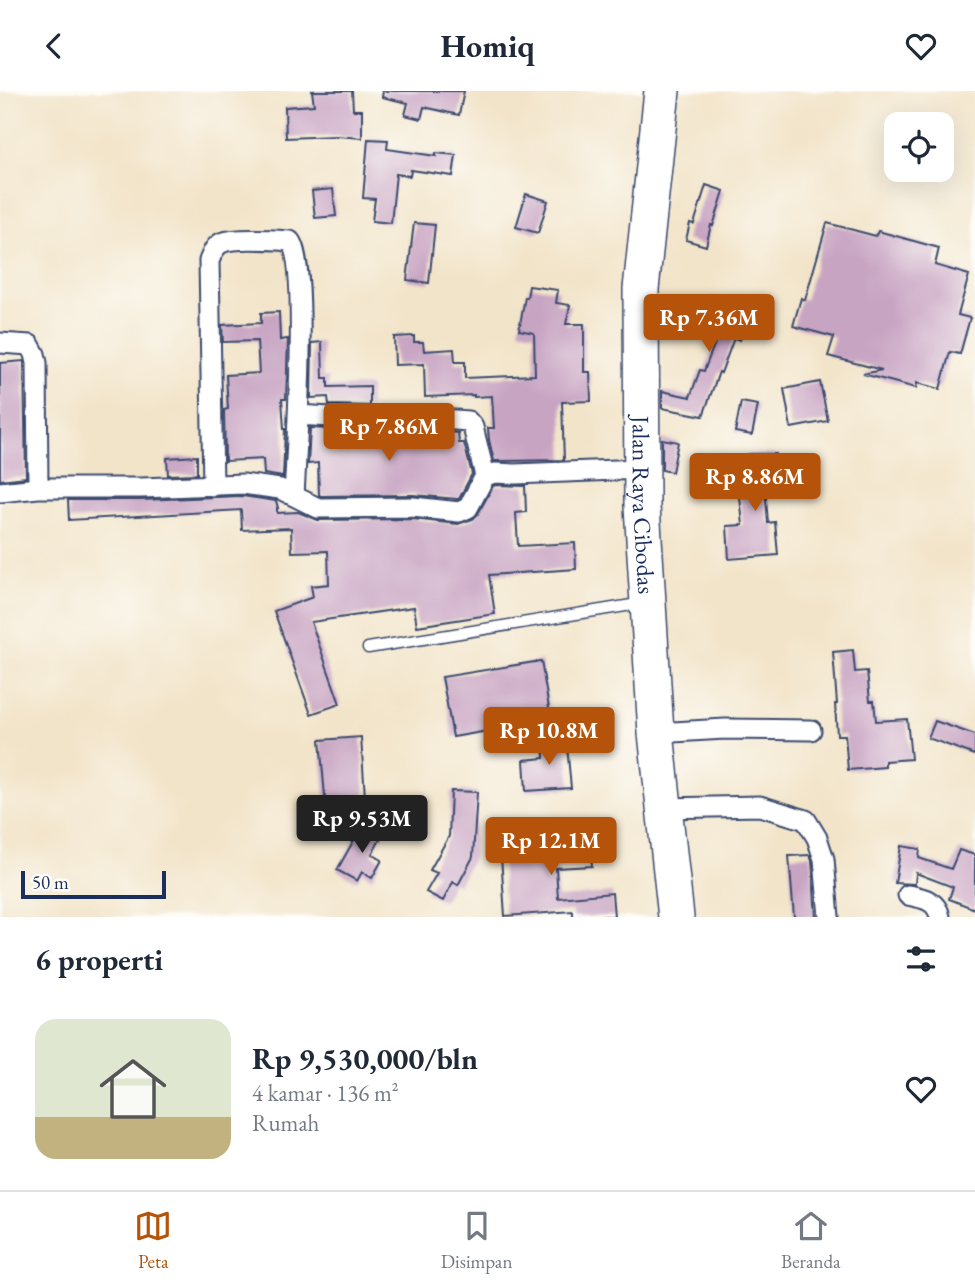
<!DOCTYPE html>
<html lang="id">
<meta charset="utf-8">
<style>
body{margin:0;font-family:"EB Garamond",serif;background:#f2f2f3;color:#1f2937;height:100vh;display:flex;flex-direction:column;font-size:26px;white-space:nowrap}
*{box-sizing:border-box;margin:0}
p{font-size:23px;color:#747a83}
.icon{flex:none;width:38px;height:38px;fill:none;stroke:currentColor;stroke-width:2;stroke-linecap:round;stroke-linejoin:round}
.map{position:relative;height:826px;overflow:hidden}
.panel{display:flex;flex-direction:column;background:#fff;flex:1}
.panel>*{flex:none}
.buttons{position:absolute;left:884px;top:21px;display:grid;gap:14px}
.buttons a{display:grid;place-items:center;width:70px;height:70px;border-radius:14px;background:#fff;box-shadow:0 7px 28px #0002;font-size:35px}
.scale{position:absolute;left:21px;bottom:18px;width:145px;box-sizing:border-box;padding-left:7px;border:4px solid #1b2f5e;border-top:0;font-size:19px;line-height:24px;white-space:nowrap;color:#1b2f5e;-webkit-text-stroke:5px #fdfcf7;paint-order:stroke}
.price{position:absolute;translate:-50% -60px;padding:0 16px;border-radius:7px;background:#b45309;color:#fff;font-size:23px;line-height:46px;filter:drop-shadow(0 2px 4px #0008)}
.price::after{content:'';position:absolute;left:50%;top:42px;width:21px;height:16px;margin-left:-10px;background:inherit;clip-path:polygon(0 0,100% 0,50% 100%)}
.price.current{background:#222;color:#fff}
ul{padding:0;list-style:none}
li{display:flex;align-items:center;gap:21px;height:175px;padding:0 35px}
li span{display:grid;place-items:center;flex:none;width:196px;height:140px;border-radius:21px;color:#555}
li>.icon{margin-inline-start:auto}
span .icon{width:84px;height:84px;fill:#fffc;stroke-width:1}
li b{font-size:30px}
h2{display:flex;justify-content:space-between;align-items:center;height:84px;padding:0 35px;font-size:30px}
header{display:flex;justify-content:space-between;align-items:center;height:91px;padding:0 35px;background:#fff;font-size:32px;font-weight:700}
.dock{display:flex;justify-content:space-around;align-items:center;height:98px;border-top:2px solid #e0e1e3;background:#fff;font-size:19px;color:#747a83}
.dock a{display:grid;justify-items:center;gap:4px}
.dock .current{color:#b45309}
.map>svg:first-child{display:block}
.building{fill:#c8a4c3}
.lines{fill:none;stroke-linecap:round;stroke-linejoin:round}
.lane-casing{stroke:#3b4a6e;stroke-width:13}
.street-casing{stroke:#3b4a6e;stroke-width:23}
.highway-casing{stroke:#3b4a6e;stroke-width:38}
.lane{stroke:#fff;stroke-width:10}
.street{stroke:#fff;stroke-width:19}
.highway{stroke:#fff;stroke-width:35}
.labels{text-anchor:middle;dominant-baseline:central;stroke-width:5;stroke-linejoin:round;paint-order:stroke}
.street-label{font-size:24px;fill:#1b2f5e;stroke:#fdfcf7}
</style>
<header><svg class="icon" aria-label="back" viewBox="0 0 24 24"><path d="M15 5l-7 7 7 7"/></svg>Homiq<svg class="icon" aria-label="heart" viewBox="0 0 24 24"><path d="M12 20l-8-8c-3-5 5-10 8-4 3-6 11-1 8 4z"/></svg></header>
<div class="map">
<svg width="975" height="826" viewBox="0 0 975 826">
<rect width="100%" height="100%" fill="#fdfcf7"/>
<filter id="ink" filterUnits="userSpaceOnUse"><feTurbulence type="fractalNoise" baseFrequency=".0143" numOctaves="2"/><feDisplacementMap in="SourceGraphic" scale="14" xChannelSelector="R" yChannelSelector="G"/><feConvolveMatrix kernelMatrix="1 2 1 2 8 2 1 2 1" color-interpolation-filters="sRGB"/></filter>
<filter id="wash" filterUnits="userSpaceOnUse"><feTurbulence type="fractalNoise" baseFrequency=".00686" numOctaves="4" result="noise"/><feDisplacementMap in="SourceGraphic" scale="28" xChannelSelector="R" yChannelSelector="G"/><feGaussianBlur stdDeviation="1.57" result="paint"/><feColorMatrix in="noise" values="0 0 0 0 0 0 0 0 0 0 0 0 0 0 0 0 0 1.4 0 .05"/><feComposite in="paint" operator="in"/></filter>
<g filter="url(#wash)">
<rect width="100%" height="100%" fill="#f2e4c9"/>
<g id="blocks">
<path class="building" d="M312 0H352L353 19H362V47L336 45 286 47 285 16 314 14Z
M383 0H464L459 24 424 16 421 28 405 24 408 12 382 6Z
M368 48 388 49 387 58 436 65V62L456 64 453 85 411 79 410 85 396 83 391 132 372 130 375 108 363 107Z
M706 94 724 100 713 135 711 134 706 155 686 149 690 132 694 133Z
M333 98 336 125 315 127 312 100Z
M526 103 548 110 538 142 516 136Z
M414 132 435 134 429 192 407 189Z
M827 132 876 145 878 140 939 157 935 174 969 184 958 224 970 227 960 263 950 261 940 298 917 292 916 297 863 283 882 279 828 265 834 246 793 235 801 207 805 209Z
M529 195 558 199 556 212 570 214 566 233H584V281H590L591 310 562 311 564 369 494 370 489 349 488 337H494L492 305 474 306V304L425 306 424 273 395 274 394 246 414 245V251H423L424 260 454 258 455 271H465V287L535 284 534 242 519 239 525 206 527 207Z
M712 206 735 214 731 223 748 229 740 249 734 247 721 282 719 281 703 325 662 317V300L690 306 700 279 704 280 719 241 687 230 695 209 709 214Z
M279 221 280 249 288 248 286 308H282L284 338H285L283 386 264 383 263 368 225 370 224 319 228 318 226 284 259 282 257 250 223 251 222 234 261 232V222Z
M322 251 323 287H328V296L370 295V315L329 314 328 306 311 307 312 252Z
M24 270 26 386 0 389V272Z
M820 291 828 330 791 337 784 298Z
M741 311 758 314 752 344 735 341Z
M310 337 371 340 372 345 410 343V338L458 342 459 352H464L472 383 459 408H457L413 404 321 405 319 404 318 372 308 373Z
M662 348 678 351 672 381 662 379Z
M748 363H776L775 395H765L768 432 775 431 778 464 729 468 727 435 743 434 740 406H747Z
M197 365V383L168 384 167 367Z
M496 394 525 395 526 421 516 422 518 455 575 452 576 478 489 484 495 523 417 535 414 516 311 531 340 613 311 623 274 520 313 506 311 495 329 493 328 460 292 461 291 437 242 439 241 419 69 429 68 409H141L242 405 276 410 278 417H277V422L298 421 318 429 412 428 458 433 473 428 478 423 493 395Z
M853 559 855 581 867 580 870 610H874L876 630 907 628 911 668 885 670V676L848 679 845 644H837L835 613H837L833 561Z
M541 570 551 629 453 646 442 586Z
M935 630 975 644V664L928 647Z
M566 644 571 697 526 700 524 669 544 667 543 646Z
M361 646 366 721 327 728 320 649Z
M451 700 477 701 473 766 458 794 453 791 443 810 426 801 437 782 430 779 449 745Z
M363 733 383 743 372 763 382 769 372 787 362 781 357 790 337 779Z
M553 738V740L589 738 592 775 556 777 558 807 612 802 614 825 573 826V820L505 825 501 765 537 763 535 740Z
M901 755 920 758 919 767 951 778 959 759 975 764V818L949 808 953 796 916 782 915 793 895 792Z
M810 764 812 770 816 826H794L789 765Z"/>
</g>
</g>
<g filter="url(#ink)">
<use href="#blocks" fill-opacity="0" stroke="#3b4a6e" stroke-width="2"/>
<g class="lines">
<defs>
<path id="lane" d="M368 557 644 512"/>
<path id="street" d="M0 252 30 254 35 263 37 272 38 397
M298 324 363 328 415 326 468 330 473 336 485 385
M213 395 209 170C212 163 214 156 221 152 234 146 275 149 290 150 309 172 296 365 294 405
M0 401 38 397H141L243 393 280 398 318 417 413 416 459 421 468 417 485 385 495 382 515 383 642 378
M656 642 725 638 811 639
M664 717 760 715 806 729 817 747 824 768 829 826
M908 804C923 807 937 809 940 826"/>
<g id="highway">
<path id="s1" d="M662 0 641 198 642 415 656 642 676 826"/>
</g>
</defs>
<use href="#lane" class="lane-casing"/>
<use href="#street" class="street-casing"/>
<use href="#highway" class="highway-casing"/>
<use href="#lane" class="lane"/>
<use href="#street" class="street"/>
<use href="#highway" class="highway"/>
</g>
</g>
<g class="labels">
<g class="street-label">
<text stroke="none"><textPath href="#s1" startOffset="415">Jalan Raya Cibodas</textPath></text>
</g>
</g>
</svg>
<div class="buttons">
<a><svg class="icon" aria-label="locate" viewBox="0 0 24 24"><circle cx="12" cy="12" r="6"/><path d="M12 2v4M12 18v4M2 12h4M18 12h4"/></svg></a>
</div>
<div class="scale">50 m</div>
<b class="price" style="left:709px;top:263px">Rp 7.36M</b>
<b class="price" style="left:389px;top:372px">Rp 7.86M</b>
<b class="price" style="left:755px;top:422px">Rp 8.86M</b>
<b class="price" style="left:549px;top:676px">Rp 10.8M</b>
<b class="price current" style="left:362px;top:764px">Rp 9.53M</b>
<b class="price" style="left:551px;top:786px">Rp 12.1M</b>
</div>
<section class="panel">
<h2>6 properti<svg class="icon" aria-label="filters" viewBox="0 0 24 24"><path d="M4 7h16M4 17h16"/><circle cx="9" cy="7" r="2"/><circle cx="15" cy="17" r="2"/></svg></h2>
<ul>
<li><span style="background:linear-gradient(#dfe7d0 70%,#c2b280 0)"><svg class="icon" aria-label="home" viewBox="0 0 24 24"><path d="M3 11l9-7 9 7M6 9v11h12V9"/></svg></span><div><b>Rp 9,530,000/bln</b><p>4 kamar · 136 m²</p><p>Rumah</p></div><svg class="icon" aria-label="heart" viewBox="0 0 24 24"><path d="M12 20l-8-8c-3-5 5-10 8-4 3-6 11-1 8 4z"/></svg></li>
</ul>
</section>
<nav class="dock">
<a class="current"><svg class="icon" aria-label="map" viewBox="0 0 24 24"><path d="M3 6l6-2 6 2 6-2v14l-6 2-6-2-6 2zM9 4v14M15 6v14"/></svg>Peta</a>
<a><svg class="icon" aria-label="saved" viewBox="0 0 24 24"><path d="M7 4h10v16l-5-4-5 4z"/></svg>Disimpan</a>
<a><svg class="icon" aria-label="home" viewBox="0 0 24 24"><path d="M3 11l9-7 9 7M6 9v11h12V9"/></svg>Beranda</a>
</nav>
